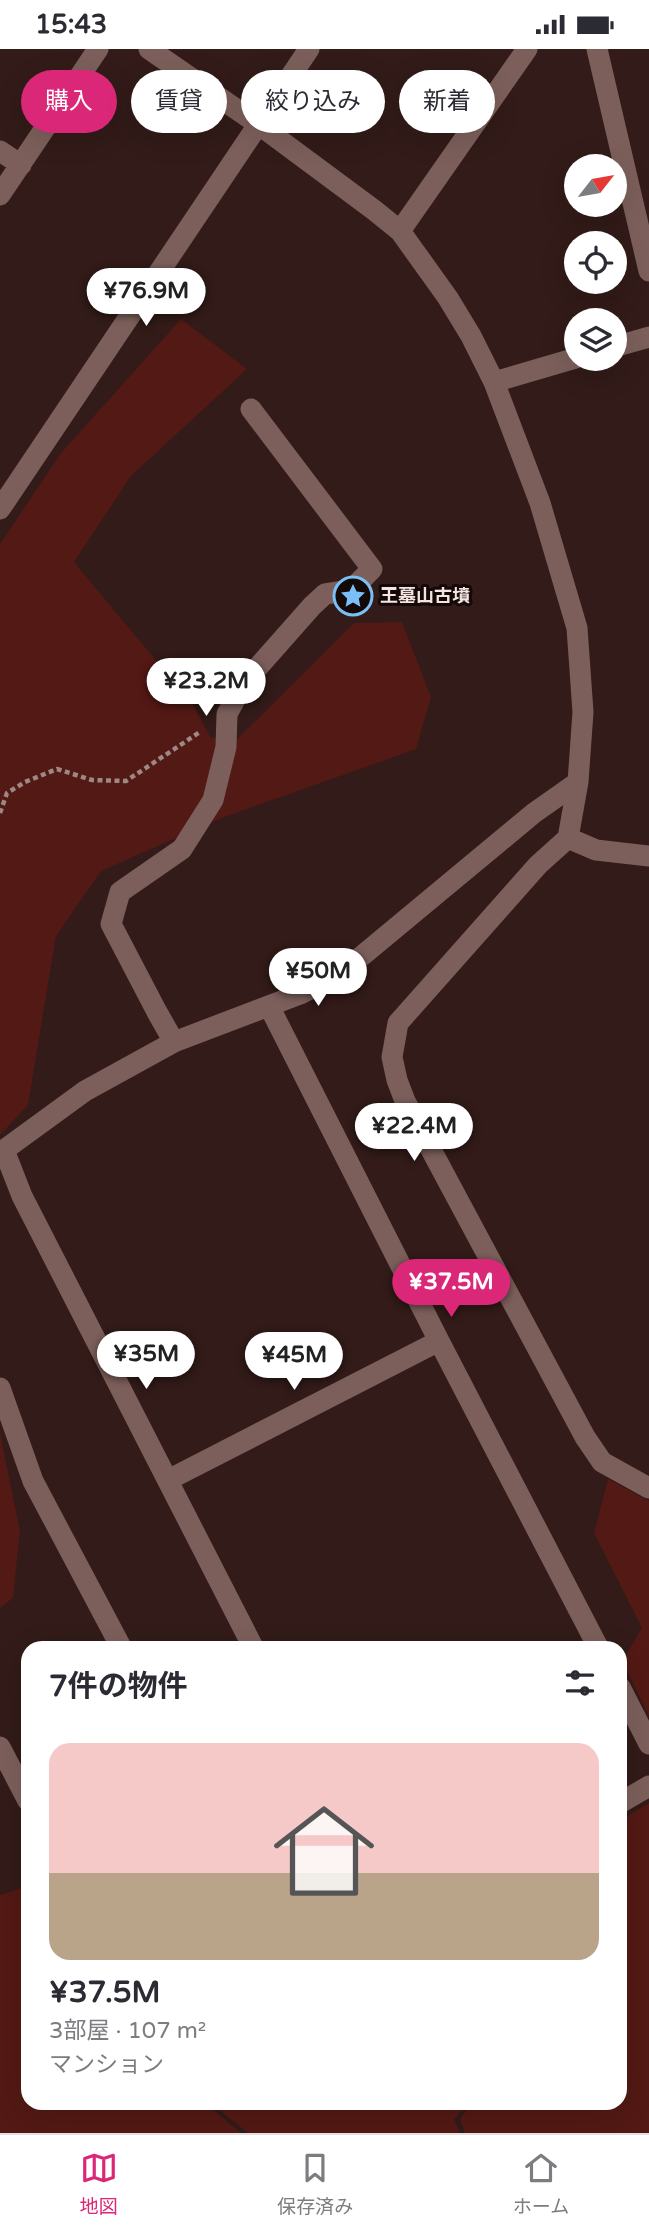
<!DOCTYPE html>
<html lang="ja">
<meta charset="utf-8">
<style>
body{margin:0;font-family:"Varela Round","Noto Sans JP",sans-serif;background:#f2f2f3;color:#2b2b33;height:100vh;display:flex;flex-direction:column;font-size:26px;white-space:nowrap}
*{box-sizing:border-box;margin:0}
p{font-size:23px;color:#7c7c81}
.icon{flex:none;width:38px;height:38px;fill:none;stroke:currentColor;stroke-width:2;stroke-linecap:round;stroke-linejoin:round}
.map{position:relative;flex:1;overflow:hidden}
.details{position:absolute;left:21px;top:1592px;width:606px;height:469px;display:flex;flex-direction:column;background:#fff;border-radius:21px;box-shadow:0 7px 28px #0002}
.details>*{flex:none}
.hud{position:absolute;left:21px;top:21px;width:607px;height:63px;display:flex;gap:14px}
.needle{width:46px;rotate:59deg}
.fabs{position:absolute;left:564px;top:105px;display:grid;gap:14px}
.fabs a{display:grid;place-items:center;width:63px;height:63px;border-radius:50%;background:#fff;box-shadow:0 7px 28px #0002;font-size:35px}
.price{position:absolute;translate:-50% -60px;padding:0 16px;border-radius:24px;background:#fff;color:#222;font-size:23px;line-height:46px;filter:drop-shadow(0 2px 4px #0008)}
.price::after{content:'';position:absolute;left:50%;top:42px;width:21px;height:16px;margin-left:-10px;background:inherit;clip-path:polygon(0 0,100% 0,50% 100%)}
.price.active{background:#db2777;color:#fff}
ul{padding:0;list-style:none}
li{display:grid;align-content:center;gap:14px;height:371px;padding:0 28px}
li span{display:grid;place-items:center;height:217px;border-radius:21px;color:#555}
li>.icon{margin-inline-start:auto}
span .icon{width:126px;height:126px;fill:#fffc;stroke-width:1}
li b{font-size:30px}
h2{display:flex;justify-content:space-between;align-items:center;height:84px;padding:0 28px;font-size:30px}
.pill{padding:0 24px;border-radius:32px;background:#fff;box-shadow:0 7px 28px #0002;font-size:24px;line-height:63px}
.pill.active{background:#db2777;color:#fff}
.status{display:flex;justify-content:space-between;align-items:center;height:49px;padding:0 35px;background:#fff;direction:ltr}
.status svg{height:19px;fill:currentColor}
.tab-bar{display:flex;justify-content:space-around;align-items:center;height:98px;border-top:2px solid #e1e1e2;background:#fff;font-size:19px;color:#7c7c81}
.tab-bar a{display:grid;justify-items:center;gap:4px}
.tab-bar .active{color:#db2777}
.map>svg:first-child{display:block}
.green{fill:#531914}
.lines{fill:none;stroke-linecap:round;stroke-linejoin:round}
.path{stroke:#9c8885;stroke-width:4.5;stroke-dasharray:5 3.5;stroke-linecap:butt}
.minor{stroke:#7c5f5b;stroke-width:21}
.tertiary{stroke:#7c5f5b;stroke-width:21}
.labels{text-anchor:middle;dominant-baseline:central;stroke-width:6;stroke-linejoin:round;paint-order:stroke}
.poi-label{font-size:18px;font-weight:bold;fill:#f5e4e2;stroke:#130907;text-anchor:start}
</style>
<div class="status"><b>15:43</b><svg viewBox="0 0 49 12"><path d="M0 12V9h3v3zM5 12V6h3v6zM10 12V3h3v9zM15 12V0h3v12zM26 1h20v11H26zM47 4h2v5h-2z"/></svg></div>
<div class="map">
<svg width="649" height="2084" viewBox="0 0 649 2084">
<rect width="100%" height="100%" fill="#321b18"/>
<path class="green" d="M181 270 247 320 131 427 74 513 193 656 211 689 237 690 354 574 402 573 431 648 416 700 219 770 101 822 56 887 28 1056 0 1086V495L61 404Z
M0 1384 20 1482 13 1549 0 1559Z
M608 1430 649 1452V1667L622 1612 642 1579 594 1484Z
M649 1754V2084H465L460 2070 471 2055 620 2054V1772Z
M28 1837V2054L217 2055 211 2059 241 2084H0V1846Z
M225 2055V2054L466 2055 454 2071 460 2084H248L218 2060Z"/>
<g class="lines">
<path class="path" d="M0 764 7 744 25 733 57 720 92 731 126 732 200 683"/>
<path class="minor" d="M597 0 649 222
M258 75 374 161 400 182 448 249 471 287 494 333 540 454 577 579 583 663 578 733 568 789 538 816 398 974 392 1008 397 1031 405 1052 585 1388 602 1413 649 1439
M0 102 21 116
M0 146 98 0
M400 182 527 0
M614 298 649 288
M494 333 576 309
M568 789 596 801 649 807
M269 957 439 1292 599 1600
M174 993 157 963 111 875 120 843 182 800 213 751 226 698 227 665 244 634 312 557 325 545 351 541 372 520 251 360
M4 1101 22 1147 254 1600
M0 1109 4 1101 85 1042 174 993 300 945 334 928 363 906 534 764 578 733
M0 1339 33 1432 122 1600
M168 1431 439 1292
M620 1638 649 1695
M0 1698 28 1752
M620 1754 649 1737"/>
<path class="tertiary" d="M149 0 258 75
M0 460 309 0"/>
</g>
<defs>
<symbol id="sight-ring" viewBox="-11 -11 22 22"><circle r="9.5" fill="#130907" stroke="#7abff8" stroke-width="1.5"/><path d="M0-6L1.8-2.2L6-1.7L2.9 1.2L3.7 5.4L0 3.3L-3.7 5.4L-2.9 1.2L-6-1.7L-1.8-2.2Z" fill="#7abff8"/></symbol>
</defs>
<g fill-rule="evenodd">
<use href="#sight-ring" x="331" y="525" width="44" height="44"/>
</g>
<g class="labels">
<g class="poi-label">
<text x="380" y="547">王墓山古墳</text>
</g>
</g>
</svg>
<div class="fabs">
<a><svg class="needle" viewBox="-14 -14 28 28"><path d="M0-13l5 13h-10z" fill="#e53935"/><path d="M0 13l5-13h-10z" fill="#7c7c81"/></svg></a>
<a><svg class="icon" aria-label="locate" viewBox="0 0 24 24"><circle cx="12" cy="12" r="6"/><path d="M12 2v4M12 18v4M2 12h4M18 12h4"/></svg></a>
<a><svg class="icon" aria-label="layers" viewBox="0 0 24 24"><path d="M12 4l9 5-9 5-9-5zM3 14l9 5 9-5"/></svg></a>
</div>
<b class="price" style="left:146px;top:279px">¥76.9M</b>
<b class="price" style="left:206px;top:669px">¥23.2M</b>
<b class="price" style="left:318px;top:959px">¥50M</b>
<b class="price" style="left:414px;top:1114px">¥22.4M</b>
<b class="price active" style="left:451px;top:1270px">¥37.5M</b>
<b class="price" style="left:146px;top:1342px">¥35M</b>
<b class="price" style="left:294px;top:1343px">¥45M</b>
<div class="hud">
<a class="pill active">購入</a>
<a class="pill">賃貸</a>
<a class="pill">絞り込み</a>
<a class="pill">新着</a>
</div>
<section class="details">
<h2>7件の物件<svg class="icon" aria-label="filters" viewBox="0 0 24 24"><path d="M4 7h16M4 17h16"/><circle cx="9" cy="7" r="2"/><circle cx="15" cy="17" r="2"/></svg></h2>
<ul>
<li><span style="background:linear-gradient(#f6c9c9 60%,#b9a48a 0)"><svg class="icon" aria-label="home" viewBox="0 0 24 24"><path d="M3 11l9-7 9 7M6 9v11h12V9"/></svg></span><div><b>¥37.5M</b><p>3部屋 · 107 m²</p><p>マンション</p></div></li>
</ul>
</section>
</div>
<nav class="tab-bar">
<a class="active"><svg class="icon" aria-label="map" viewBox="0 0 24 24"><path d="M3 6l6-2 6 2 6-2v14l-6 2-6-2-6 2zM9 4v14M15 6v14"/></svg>地図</a>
<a><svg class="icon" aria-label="saved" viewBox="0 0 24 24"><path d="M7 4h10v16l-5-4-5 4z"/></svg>保存済み</a>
<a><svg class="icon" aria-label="home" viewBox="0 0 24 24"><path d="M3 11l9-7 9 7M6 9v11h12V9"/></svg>ホーム</a>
</nav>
